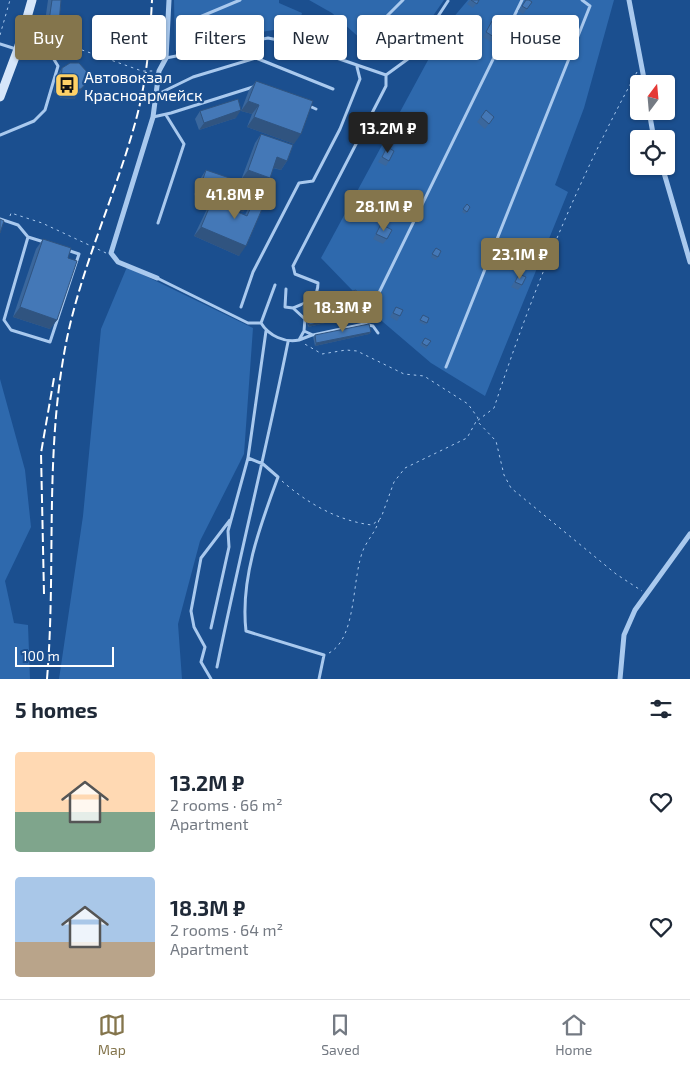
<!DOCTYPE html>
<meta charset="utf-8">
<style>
body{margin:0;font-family:"Exo 2",sans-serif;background:#f6f6f7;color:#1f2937;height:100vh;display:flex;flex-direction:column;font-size:19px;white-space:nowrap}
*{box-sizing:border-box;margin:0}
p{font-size:16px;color:#747a83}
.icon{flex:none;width:28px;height:28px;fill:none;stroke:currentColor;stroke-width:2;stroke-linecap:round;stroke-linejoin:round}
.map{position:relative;height:679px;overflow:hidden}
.drawer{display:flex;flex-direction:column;background:#fff;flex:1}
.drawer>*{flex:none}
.hud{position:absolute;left:15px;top:15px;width:660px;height:45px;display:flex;gap:10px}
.needle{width:32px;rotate:16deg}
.tools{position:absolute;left:630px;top:75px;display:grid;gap:10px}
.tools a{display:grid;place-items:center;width:45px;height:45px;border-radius:5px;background:#fff;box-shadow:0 1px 4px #0004;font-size:25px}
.scale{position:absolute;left:15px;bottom:12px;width:99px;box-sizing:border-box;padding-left:5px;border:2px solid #fff;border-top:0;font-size:14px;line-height:18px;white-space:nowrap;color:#fff;-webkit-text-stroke:4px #1b4f8f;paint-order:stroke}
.price{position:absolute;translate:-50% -42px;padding:0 11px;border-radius:5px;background:#84754c;color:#fff;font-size:16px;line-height:32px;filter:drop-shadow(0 1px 2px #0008)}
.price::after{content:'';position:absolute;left:50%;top:30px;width:15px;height:11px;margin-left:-8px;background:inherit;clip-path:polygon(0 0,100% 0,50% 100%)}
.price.on{background:#222;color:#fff}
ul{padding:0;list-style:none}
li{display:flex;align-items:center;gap:15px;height:125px;padding:0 15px}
li span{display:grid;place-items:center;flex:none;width:140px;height:100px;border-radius:5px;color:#555}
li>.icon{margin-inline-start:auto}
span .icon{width:60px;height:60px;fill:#fffc;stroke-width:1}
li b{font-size:21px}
h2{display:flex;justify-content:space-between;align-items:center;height:60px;padding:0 15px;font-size:21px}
.chip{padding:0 18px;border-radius:5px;background:#fff;box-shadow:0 1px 4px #0004;font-size:18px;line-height:45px}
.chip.on{background:#84754c;color:#fff}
.tab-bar{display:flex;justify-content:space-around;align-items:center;height:70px;border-top:1px solid #e0e1e3;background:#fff;font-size:14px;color:#747a83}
.tab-bar a{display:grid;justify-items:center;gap:2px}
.tab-bar .on{color:#84754c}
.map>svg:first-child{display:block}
.green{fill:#2e69ad}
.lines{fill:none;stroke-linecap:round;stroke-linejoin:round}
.path{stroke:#a9c9ee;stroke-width:1;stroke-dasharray:2.5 4;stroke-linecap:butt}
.lane{stroke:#a9c9ee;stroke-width:3}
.street{stroke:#a9c9ee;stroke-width:5}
.secondary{stroke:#d6e6fa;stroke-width:9}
.rail{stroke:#fff;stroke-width:2;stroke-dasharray:9 4;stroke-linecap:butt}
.wall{fill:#3a679d}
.shaded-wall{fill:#305480}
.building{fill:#4478b7;stroke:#305480}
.labels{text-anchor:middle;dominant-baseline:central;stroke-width:4.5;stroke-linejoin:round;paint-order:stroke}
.poi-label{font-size:16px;fill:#fff;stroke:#1b4f8f;text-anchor:start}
</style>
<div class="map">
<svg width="690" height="679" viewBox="0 0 690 679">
<rect width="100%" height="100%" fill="#1b4f8f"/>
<path class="green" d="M174 0H279V3L302 13 298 27 267 31 175 51Z
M309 0H444L421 33 397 60 363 41 332 13Z
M468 0H614L584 108 555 185 568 192 485 396 431 363 383 322 321 258 447 25Z
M127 267 253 328 244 454 200 541 178 624 182 679H59L83 516 101 329Z
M0 379 25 470 31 527 5 581 14 623 28 625 30 679H0Z"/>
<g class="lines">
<path class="path" d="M0 35 10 0
M45 37 142 71H153
M637 72C578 179 532 292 494 408L477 421 496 441 504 475 511 488 616 574 642 591
M10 216 11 213 42 223 106 253
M282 481C307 503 338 521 372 525L381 518 394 482 405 468 467 438 478 418 468 404 424 376 404 374 357 351 346 350 322 354 303 343
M329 653C358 637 351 577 364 548 369 538 376 531 379 520"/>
<path class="lane" d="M183 24 240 0
M365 38 403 0
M0 44 16 49
M166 58 268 38 293 43 386 75 412 56 448 1
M156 95 193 77 256 58 333 89
M307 105 316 109
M153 117 171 113 253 87
M0 135 34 121 45 110 58 66 47 48 27 23
M0 219 18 225 28 237 44 242
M158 223 184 144 166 115
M28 237 4 320 11 330 50 342 79 254 67 250
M157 278 248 323H261
M275 285 261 323C269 336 285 343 299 340L304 331 305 319 293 308C307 302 318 300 318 283L295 274 293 266 386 86V75
M286 289 285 307 293 308
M373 305 522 0
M241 307 253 272 299 183 313 181 340 129 360 79 357 67
M305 319 358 303
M304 331 313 335 364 324 373 326 378 333
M299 340 312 335
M446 367 590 6 582 0
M248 458 263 464 278 477C260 526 240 579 246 631L324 655 319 679
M211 628 229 547 228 531 248 458 266 331
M217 667C239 558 266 451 288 342
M211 679 201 662 205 647 194 627 191 611 201 558 230 520"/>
<path class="street" d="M629 0 645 84
M649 111 654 139
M662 166 690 262
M157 278 118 262 111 253 153 117 159 71 166 58 169 0
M620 679 624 635 635 610 690 534"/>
<path class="secondary" d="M0 97 18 49 32 0"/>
<path class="rail" d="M44 594 41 453 54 378
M47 679C56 571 45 461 64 354 78 272 116 196 137 116 147 78 150 39 152 0"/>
</g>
<path class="wall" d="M48 0H61L59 23 53 30 44 29Z
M470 0H479L473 8 467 4Z
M526 0 532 2 523 14 518 11Z
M492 21 494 37 491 42 483 37Z
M62 68 80 92 74 99 61 98 54 92 56 78Z
M256 81 294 144 247 127 252 114 241 111 249 90Z
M486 110 494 117 485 129 477 122Z
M200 111 236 118 199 130 195 119Z
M415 121 418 132 414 137 408 133Z
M261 134 287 161 281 170 273 168 270 178 263 188 241 180 255 143Z
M387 147 389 161 386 166 378 162Z
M206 170 250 202 243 212 216 203 245 215 253 198 259 189 239 256 194 236 206 211 212 201 194 195 200 179Z
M467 204 470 207 465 214 462 212Z
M381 224 387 239 383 244 373 239Z
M43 239 57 320 50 329 13 317 36 249Z
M436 248 441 251 436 260 431 257Z
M519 274 522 285 518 290 511 287Z
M358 297 357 300 303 314 302 307 303 305Z
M396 307 400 316 397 321 390 317Z
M368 313 308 327 306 320 308 317Z
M423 315 427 323 425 325 419 322Z
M371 332 369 334 315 346 313 337 315 335Z
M425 338 431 341 426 349 420 345Z"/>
<path class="shaded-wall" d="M49 21 59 23 53 30 44 29Z
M87 82 80 92 74 99 61 98 67 89Z
M248 101 259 105 252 114 241 111Z
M241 110 236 118 199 130 204 123Z
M254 117 301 134 294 144 247 127Z
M277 157 287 161 281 170 271 167Z
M248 170 270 178 263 188 241 180Z
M201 185 250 202 243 212 194 195Z
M201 227 246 246 239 256 194 236Z
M358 297 357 300 303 314 305 312Z
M20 307 57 320 50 329 13 317Z
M370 310 368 313 308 327 309 325Z
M371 332 369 334 315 346 316 343Z"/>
<path class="building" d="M52 0H61L59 23 49 21Z
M471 0H479L477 4Z
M526 0H529L532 2 527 9 522 6Z
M492 21 500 26 494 37 486 32Z
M70 63H79L88 73 87 82 81 89H67L61 82 62 68Z
M256 81 313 101 301 134 254 117 259 105 248 101Z
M238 99 241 110 204 123 200 111Z
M486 110 494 117 489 124 481 117Z
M415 121 422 125 418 132 411 129Z
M261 134 293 145 287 161 277 157 270 178 248 170Z
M387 147 394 151 389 161 382 157Z
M206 170 256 187 250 202 201 185Z
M259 189 269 193 246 246 201 227 212 201 247 216Z
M467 204 470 207 467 212 463 209Z
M0 219 4 221 0 233Z
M381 224 392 230 387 239 376 234Z
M43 239 71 248 68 258 77 261 57 320 20 307Z
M436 248 441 251 438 257 432 254Z
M519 274 526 277 522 285 515 282Z
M356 290 358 297 305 312 303 305Z
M368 303 370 310 309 325 308 317Z
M396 307 403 310 400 316 393 313Z
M423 315 429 318 427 323 420 320Z
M369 324 371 332 316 343 315 335Z
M425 338 431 341 427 346 422 343Z"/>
<defs>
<symbol id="bus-square" viewBox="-11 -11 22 22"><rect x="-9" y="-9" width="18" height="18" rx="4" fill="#ffd166" stroke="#1b4f8f"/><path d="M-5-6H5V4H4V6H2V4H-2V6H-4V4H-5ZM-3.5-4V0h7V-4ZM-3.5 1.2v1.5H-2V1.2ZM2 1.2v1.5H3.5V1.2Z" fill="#111"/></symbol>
</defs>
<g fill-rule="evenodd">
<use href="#bus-square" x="53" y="71" width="28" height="28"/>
</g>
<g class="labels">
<g class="poi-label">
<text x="84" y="76">Автовокзал<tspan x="84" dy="18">Красноармейск</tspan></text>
</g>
</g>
</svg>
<div class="tools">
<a><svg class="needle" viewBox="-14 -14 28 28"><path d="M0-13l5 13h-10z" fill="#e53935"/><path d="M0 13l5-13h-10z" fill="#747a83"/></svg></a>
<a><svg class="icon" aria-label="locate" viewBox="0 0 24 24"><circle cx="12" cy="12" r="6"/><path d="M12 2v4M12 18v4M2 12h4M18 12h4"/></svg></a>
</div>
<div class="scale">100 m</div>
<b class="price on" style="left:388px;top:154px">13.2M ₽</b>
<b class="price" style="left:235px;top:220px">41.8M ₽</b>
<b class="price" style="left:384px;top:232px">28.1M ₽</b>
<b class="price" style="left:520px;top:280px">23.1M ₽</b>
<b class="price" style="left:343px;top:333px">18.3M ₽</b>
<div class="hud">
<a class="chip on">Buy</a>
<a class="chip">Rent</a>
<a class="chip">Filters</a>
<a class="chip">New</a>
<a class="chip">Apartment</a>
<a class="chip">House</a>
</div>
</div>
<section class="drawer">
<h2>5 homes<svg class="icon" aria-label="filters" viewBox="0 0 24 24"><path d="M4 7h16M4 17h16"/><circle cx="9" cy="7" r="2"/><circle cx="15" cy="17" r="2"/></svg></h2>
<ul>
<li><span style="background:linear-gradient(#ffd9b3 60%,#7fa58c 0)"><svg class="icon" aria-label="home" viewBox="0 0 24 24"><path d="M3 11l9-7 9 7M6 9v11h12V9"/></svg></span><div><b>13.2M ₽</b><p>2 rooms · 66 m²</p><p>Apartment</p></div><svg class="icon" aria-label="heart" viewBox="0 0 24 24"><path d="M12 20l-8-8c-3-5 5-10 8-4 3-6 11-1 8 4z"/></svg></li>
<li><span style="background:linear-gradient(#a9c7e8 65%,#b9a48a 0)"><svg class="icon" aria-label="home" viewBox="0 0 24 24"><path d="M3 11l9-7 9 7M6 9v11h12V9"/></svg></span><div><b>18.3M ₽</b><p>2 rooms · 64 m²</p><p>Apartment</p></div><svg class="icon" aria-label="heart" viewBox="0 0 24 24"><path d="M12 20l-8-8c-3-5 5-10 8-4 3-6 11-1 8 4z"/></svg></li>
</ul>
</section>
<nav class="tab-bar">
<a class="on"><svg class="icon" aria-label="map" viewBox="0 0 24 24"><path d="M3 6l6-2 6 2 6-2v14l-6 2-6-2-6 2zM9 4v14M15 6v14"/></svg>Map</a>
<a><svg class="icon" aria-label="saved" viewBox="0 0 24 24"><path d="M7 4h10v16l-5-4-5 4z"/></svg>Saved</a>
<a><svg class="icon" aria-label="home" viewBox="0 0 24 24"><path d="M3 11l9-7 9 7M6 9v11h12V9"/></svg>Home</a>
</nav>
